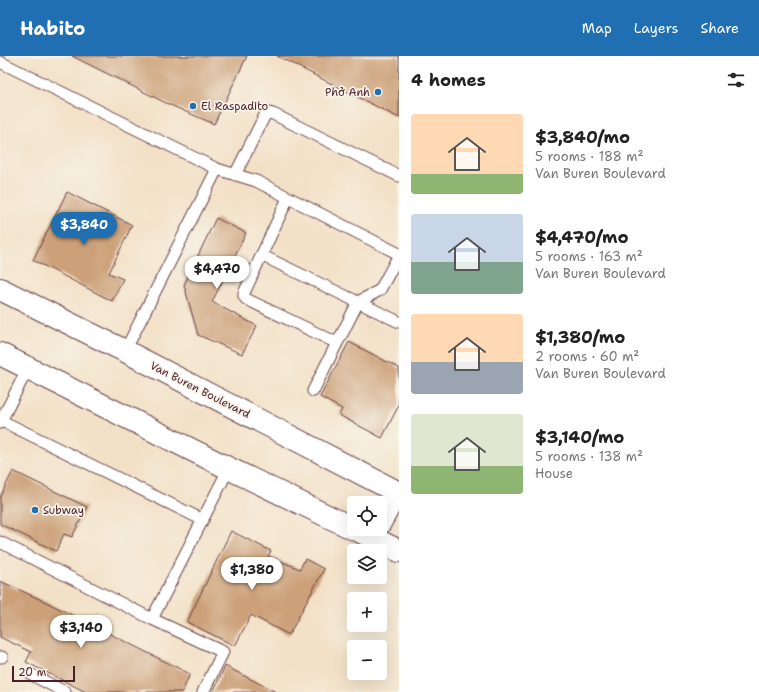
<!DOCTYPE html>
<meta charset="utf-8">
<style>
body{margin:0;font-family:"Shantell Sans",sans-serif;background:#f2f2f2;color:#222;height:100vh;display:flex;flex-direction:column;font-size:15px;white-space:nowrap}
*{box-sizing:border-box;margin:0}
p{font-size:13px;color:#767676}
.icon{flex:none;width:22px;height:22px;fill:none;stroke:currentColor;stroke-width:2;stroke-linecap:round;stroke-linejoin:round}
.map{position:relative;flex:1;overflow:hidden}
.panel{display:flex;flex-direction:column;background:#fff;width:360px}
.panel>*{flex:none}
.controls{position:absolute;left:347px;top:440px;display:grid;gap:8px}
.controls a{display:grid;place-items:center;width:40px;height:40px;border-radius:4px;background:#fff;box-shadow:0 4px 16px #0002;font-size:20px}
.scale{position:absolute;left:12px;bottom:10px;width:63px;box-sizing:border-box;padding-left:4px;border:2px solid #4a1f2b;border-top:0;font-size:11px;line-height:14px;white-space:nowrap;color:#4a1f2b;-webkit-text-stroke:3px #f7f3e8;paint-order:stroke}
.price{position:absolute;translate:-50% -34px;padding:0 9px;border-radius:14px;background:#fff;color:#222;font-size:13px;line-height:26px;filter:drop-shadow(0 1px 2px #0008)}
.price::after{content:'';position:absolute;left:50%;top:24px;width:12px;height:9px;margin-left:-6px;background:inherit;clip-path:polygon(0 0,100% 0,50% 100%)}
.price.active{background:#1f6fb2;color:#fff}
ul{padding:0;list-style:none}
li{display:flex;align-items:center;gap:12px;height:100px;padding:0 12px}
li span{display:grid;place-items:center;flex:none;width:112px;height:80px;border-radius:4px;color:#555}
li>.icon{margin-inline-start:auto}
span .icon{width:48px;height:48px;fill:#fffc;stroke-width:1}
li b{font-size:17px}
h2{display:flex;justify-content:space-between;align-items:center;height:48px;padding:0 12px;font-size:17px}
header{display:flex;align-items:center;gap:24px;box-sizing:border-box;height:56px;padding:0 20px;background:#1f6fb2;color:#fff}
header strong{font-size:19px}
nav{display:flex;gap:22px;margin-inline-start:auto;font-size:14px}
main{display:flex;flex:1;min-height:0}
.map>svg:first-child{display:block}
.building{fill:#cca078}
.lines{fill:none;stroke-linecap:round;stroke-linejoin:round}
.service-casing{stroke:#633c42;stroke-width:13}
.primary-casing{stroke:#633c42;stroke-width:24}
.service{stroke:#fff;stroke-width:11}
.primary{stroke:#fff;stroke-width:22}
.poi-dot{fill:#1f6fb2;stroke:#f7f3e8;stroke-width:1.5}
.labels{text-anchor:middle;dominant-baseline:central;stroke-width:3.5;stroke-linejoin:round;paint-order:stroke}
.poi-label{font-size:11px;fill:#4a1f2b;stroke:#f7f3e8;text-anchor:start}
.street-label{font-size:11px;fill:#4a1f2b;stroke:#f7f3e8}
</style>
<header>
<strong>Habito</strong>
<nav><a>Map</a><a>Layers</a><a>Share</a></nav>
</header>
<main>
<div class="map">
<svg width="399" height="636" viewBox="0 0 399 636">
<rect width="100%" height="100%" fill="#f7f3e8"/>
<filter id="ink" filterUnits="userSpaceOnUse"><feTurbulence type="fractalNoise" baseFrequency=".025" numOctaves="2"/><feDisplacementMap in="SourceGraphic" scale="8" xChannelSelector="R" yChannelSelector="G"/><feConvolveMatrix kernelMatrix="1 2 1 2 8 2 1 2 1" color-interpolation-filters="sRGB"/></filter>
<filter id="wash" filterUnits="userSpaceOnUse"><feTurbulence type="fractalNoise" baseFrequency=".012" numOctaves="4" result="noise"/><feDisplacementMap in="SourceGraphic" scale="16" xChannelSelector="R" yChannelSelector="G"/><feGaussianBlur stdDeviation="0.9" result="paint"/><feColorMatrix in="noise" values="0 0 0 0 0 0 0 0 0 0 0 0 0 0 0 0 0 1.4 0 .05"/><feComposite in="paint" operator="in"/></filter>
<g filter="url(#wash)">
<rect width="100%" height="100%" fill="#f3e1c7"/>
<g id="blocks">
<path class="building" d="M72 0H247L214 68 168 48Z
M277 0H399V62Z
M67 136 132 169 109 217 123 223 112 245 33 204Z
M216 162 246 177 212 246 257 270 242 298 198 279 184 229Z
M349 286 399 312V349L382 382 339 359 342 353 320 341Z
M13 415 87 451 72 481 64 478 56 495 0 468V441Z
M231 475 271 495 268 500 300 513 305 503 324 513 289 579 251 559 235 590 187 566Z
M0 525 46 546 190 618 182 636H86L26 606 31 596 0 581Z
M225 610 276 636H213Z"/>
</g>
</g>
<g filter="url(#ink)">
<use href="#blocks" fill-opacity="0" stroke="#633c42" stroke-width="1"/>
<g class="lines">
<defs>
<path id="service" d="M0 6 217 113 256 125 399 198
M235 119 265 59 269 57 273 58 399 120
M288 142 244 237V240L246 243 335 286 338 285 340 282 358 246 380 234 399 199
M261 199 399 266
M125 295 217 113
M313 335 338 285
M0 364 203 464
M0 367 28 312
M0 486 152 563 229 412
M152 563 223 596 203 636
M0 601H2
M32 619 65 636"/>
<path id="primary" d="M0 233 125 295 399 437
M0 298 222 409 354 473
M380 467 397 436
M355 473 399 495"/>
</defs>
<use href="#service" class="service-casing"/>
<use href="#primary" class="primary-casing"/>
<use href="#service" class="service"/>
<use href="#primary" class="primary"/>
</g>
</g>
<g class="poi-dot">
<circle cx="378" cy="36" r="4"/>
<circle cx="193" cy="50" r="4"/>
<circle cx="35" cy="454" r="4"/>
</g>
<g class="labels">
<g class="poi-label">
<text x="370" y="36" text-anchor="end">Phở Anh</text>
<text x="201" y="50">El Raspadito</text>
<text x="43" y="454">Subway</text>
</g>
<g class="street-label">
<text transform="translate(200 334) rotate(27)">Van Buren Boulevard</text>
</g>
</g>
</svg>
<div class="controls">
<a><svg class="icon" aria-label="locate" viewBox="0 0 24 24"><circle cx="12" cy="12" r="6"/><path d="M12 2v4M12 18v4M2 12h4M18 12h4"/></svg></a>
<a><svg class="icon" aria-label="layers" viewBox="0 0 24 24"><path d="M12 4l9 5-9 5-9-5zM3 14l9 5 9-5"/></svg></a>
<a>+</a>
<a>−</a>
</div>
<div class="scale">20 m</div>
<b class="price active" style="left:84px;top:190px">$3,840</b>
<b class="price" style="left:217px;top:234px">$4,470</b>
<b class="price" style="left:252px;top:535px">$1,380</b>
<b class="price" style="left:81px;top:593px">$3,140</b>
</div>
<section class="panel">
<h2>4 homes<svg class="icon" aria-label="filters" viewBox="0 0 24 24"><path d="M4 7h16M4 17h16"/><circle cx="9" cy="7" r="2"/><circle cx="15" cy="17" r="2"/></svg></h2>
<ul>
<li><span style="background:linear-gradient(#ffd9b3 75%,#8fb573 0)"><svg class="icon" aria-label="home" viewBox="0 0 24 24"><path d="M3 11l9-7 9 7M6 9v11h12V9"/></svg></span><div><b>$3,840/mo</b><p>5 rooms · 188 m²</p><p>Van Buren Boulevard</p></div></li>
<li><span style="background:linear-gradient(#c9d6e8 60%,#7fa58c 0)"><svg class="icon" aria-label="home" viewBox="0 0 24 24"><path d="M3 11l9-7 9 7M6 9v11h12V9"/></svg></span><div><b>$4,470/mo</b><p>5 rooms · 163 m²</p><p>Van Buren Boulevard</p></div></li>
<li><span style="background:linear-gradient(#ffd9b3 60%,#9aa5b1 0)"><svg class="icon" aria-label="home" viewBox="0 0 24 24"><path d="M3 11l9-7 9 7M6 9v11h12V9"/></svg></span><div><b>$1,380/mo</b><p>2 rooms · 60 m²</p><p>Van Buren Boulevard</p></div></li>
<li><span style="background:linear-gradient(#dfe7d0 65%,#8fb573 0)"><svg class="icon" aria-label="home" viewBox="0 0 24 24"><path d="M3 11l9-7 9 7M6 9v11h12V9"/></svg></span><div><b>$3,140/mo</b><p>5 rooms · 138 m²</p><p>House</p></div></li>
</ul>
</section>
</main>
